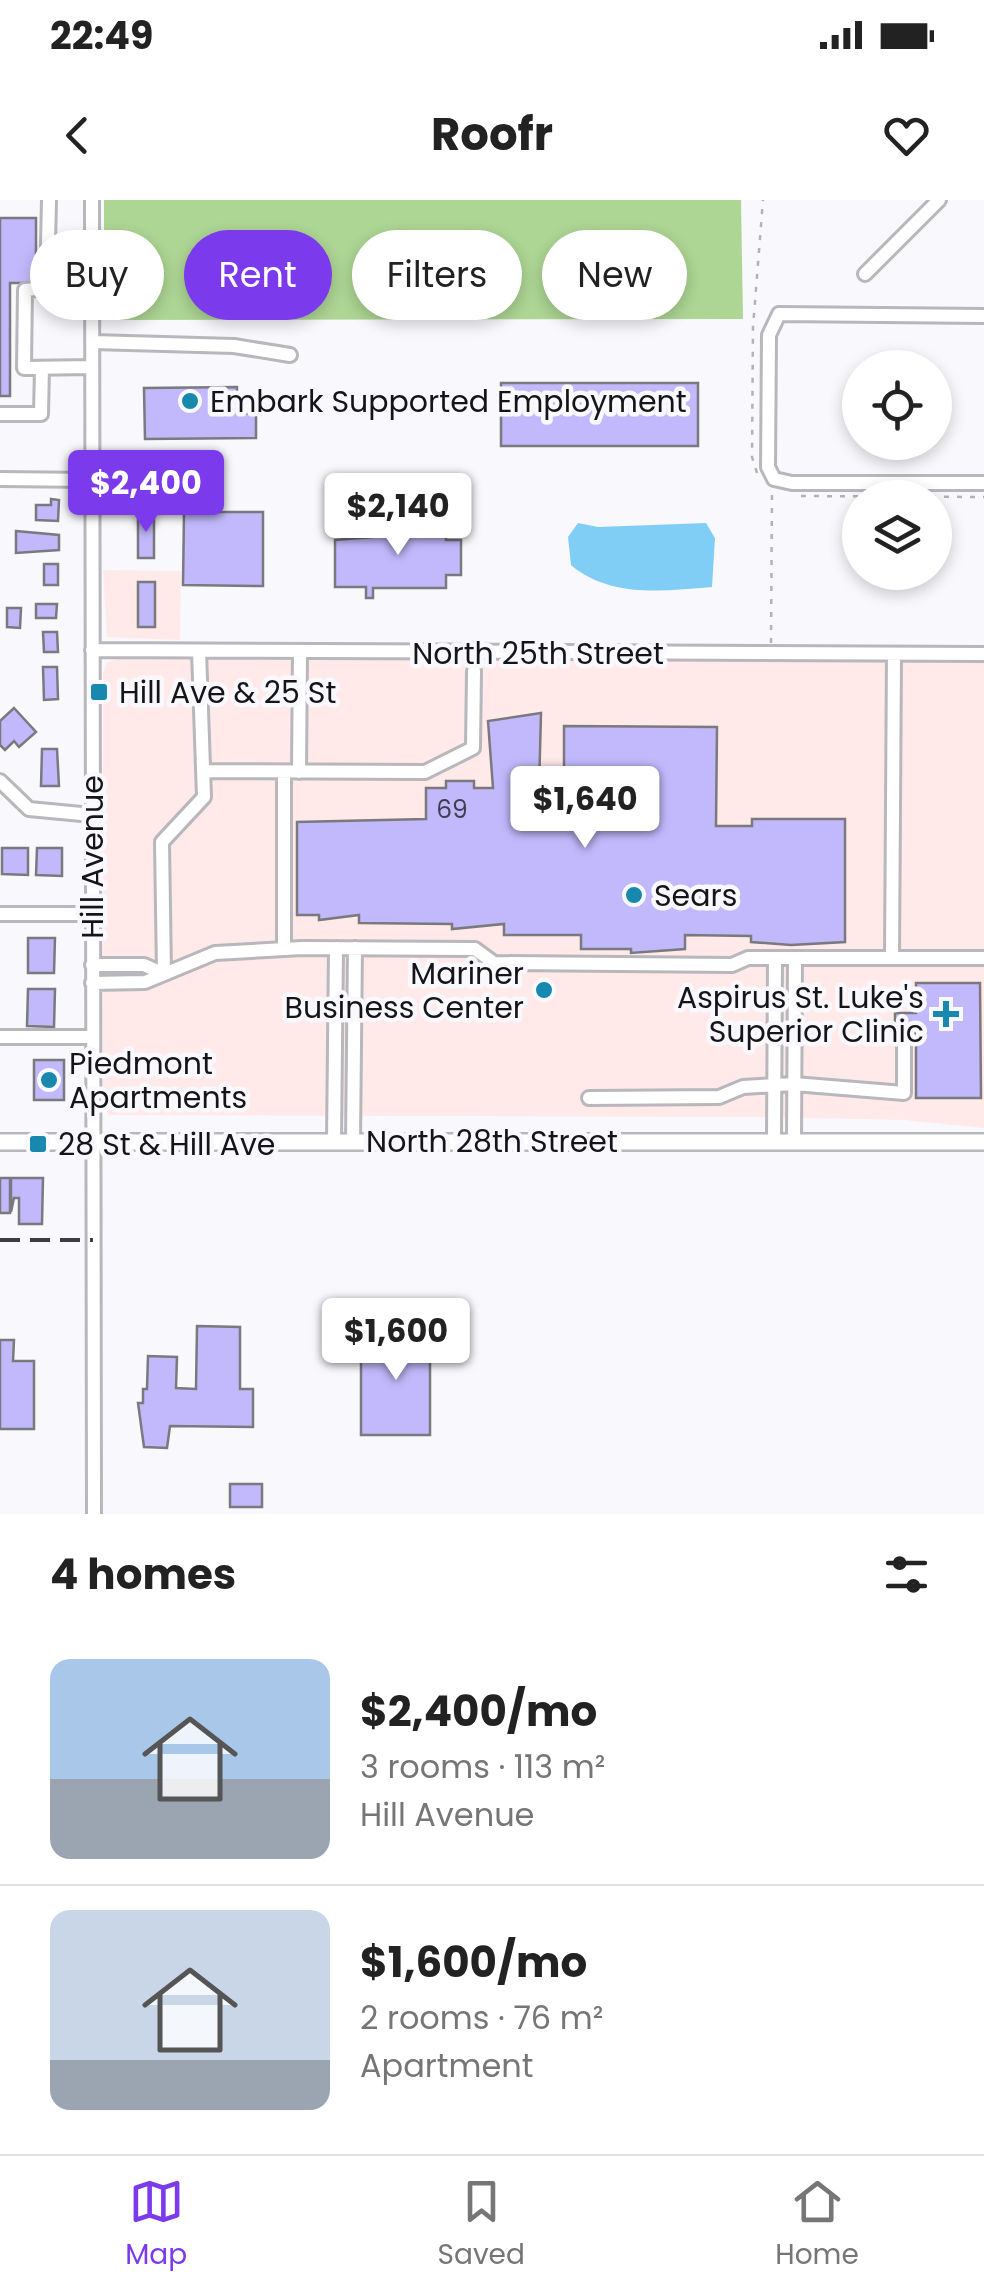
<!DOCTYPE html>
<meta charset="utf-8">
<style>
body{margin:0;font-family:Poppins,sans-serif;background:#f6f6f6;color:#222;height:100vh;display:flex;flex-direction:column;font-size:38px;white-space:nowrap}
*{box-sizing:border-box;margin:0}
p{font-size:32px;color:#767676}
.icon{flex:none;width:55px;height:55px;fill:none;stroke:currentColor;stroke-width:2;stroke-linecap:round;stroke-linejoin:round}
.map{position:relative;height:1314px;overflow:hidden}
.panel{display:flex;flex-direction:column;background:#fff;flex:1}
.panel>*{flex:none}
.hud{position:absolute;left:30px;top:30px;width:925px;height:90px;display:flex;gap:20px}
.buttons{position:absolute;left:842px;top:150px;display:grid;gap:20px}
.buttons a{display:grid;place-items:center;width:110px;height:110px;border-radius:50%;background:#fff;box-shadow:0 5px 15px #0003;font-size:50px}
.price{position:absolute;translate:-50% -85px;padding:0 22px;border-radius:10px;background:#fff;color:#222;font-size:32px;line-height:65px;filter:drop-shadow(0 2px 5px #0008)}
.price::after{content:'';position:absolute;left:50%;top:60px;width:30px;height:22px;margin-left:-15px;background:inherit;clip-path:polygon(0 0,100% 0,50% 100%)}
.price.on{background:#7c3aed;color:#fff}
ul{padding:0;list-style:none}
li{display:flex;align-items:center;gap:30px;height:250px;padding:0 50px}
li+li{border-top:2px solid #e0e0e0}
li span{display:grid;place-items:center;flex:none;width:280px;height:200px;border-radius:20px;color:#555}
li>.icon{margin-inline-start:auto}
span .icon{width:120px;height:120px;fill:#fffc;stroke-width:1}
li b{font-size:42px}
h2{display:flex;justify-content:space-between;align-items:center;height:120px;padding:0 50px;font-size:42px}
.pill{padding:0 35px;border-radius:45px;background:#fff;box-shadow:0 5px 15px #0003;font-size:35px;line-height:90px}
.pill.on{background:#7c3aed;color:#fff}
.status{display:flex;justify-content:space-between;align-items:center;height:70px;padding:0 50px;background:#fff;direction:ltr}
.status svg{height:28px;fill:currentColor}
header{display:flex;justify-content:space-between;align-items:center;height:130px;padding:0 50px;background:#fff;font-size:45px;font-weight:700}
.menu{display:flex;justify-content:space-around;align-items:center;height:140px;border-top:2px solid #e0e0e0;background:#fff;font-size:28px;color:#767676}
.menu a{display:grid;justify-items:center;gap:5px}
.menu .on{color:#7c3aed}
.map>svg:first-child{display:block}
.commercial{fill:#ffe9e9}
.green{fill:#add593}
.water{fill:#80cef5}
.building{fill:#c2b9fc;stroke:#79797e;stroke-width:2.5}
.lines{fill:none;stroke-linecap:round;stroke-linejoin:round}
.minor-casing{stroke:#b7b7bc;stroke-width:18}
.major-casing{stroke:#b7b7bc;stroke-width:20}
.path{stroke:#b3b2b6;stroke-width:2.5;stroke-dasharray:5 8;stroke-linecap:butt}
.minor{stroke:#fff;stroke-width:12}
.major{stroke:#fff;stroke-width:15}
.rail{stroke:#3e3e40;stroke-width:4;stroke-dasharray:20 10;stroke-linecap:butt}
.poi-dot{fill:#1988ae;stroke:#f9f8fd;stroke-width:4}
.labels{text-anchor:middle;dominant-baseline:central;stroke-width:9;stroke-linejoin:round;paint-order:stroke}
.number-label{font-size:25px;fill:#403e50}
.poi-label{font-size:30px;fill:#151517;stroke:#f9f8fd;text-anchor:start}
.street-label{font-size:30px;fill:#151517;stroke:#f9f8fd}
</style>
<div class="status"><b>22:49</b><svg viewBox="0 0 49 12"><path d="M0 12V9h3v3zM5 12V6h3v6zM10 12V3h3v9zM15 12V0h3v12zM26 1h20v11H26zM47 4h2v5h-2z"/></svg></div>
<header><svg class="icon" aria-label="back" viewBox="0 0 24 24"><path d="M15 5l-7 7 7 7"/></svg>Roofr<svg class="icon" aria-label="heart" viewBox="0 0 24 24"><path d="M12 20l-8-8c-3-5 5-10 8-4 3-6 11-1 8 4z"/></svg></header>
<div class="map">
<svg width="984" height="1314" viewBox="0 0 984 1314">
<rect width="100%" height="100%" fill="#f9f8fd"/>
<path class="commercial" d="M103 370 181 371 180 440 107 437Z
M120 458 984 462V928L905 920 757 917 109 915 103 903V475L106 463Z"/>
<path class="green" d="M104 0H741L743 119 104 120Z"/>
<path class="water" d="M578 323 598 327 706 323 715 338 712 387C663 391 610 398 571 365L568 337Z"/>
<path class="building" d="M0 18H36V83H10V196H0Z
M501 183H698V246H501Z
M237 187V214L256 213V238L145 239 144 188Z
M51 299 59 300 58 321 36 320V305H51Z
M138 312H154V358H138Z
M184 312H263V386L183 385Z
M372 324H446V340H461V375H446V388H373V398H366V387H335V340L372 337Z
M16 331 59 335V350L16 353Z
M44 364H58V385H44Z
M138 382H155V427H138Z
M36 404H57L56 418H36Z
M7 408H21L20 428 7 427Z
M43 432H57L58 452H44Z
M43 467H57L58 499 44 500Z
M14 508 36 532 19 547 14 541 5 550 0 545V521Z
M541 513 539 589 564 588V526L717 527 716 626H752V619H845V742L791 745 751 742V736L685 735V749L631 753V749H581V735H504V724L452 729V724L359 723V715L319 720V715H297V622L426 619V588H446V581H474V588H493L488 521Z
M42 549H57L59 586H41Z
M2 648H28V675L2 674Z
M37 648H62V676L36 675Z
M28 738H55L54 773H28Z
M916 783H980L981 898H916V833H895V813H916Z
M28 789H55L54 827 27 826Z
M34 860H64V900H34Z
M0 978H10V1013H0Z
M11 978H43L42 1024H19V998H14L11 1012Z
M197 1126 240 1127V1189H253V1227L170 1226 167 1248 144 1247 138 1203H143V1189H147L148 1156 177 1157 176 1188 196 1189Z
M361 1131H430V1235H361Z
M0 1140H14L13 1161H34V1229H0Z
M230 1284H262V1307H230Z"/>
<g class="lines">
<defs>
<path id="minor" d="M49 0 47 88 25 90 24 168 92 167
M92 0 94 1314
M865 74 939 0
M984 116 779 114 769 135 768 267 774 279 792 283H984
M93 142 234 146 290 155
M0 214H41L42 168
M0 279 91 280
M92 450 984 454
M204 571 425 572 473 548 474 471
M299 572 300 452
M284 573V748
M0 581 29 609 92 615
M0 714H92
M892 758 894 454
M92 765H144L164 774
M164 774 162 642 204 597 199 451
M92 783 145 782 215 753 302 748 475 749 494 763 732 765 748 758H984
M0 837H93
M589 898 719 897 743 887 794 884 904 893V833
M334 941 336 748
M353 941 355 748
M774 941 775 758
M794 941 795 758"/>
<path id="major" d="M0 942H984"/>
</defs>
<use href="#minor" class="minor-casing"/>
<use href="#major" class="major-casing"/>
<path class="path" d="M757 273 752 257 753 127 763 0
M801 296 984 297
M771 443 772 292"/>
<use href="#minor" class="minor"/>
<use href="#major" class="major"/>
<path class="rail" d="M0 1040H93"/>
</g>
<g class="poi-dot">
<circle cx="190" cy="201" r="10"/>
<rect x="89" y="482" width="20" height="20" rx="5"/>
<circle cx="634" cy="695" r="10"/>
<circle cx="544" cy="790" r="10"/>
<path d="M941 799h10v10h10v10h-10v10h-10v-10h-10v-10h10z"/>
<circle cx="49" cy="880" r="10"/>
<rect x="28" y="934" width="20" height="20" rx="5"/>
</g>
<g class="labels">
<g class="number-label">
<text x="452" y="609">69</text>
</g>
<g class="poi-label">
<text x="210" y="201">Embark Supported Employment</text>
<text x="119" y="492">Hill Ave &amp; 25 St</text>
<text x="654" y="695">Sears</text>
<text x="524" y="773" text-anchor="end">Mariner<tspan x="524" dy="34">Business Center</tspan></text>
<text x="924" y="797" text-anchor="end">Aspirus St. Luke's<tspan x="924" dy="34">Superior Clinic</tspan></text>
<text x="69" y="863">Piedmont<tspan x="69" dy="34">Apartments</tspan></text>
<text x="58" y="944">28 St &amp; Hill Ave</text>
</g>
<g class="street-label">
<text x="538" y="453">North 25th Street</text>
<text transform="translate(92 657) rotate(-90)">Hill Avenue</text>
<text x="492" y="941">North 28th Street</text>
</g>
</g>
</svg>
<div class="buttons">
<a><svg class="icon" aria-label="locate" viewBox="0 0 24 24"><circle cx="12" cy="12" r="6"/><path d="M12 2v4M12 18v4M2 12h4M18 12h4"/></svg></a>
<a><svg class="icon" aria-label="layers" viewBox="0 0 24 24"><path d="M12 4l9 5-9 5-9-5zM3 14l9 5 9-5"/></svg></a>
</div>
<b class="price on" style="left:146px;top:335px">$2,400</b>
<b class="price" style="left:398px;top:358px">$2,140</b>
<b class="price" style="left:585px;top:651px">$1,640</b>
<b class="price" style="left:396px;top:1183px">$1,600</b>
<div class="hud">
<a class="pill">Buy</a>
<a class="pill on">Rent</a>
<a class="pill">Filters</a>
<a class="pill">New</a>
</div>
</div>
<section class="panel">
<h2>4 homes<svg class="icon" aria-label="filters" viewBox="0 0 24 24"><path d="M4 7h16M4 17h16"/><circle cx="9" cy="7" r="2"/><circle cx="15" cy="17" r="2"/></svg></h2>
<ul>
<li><span style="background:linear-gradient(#a9c7e8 60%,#9aa5b1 0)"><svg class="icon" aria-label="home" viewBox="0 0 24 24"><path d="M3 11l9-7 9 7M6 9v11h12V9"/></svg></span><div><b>$2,400/mo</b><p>3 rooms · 113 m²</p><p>Hill Avenue</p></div></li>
<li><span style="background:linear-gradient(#c9d6e8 75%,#9aa5b1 0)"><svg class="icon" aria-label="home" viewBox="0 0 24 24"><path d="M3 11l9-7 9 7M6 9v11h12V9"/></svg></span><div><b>$1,600/mo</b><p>2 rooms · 76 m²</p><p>Apartment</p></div></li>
</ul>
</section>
<nav class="menu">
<a class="on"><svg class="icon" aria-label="map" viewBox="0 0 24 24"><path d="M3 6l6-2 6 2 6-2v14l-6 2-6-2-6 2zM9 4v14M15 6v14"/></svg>Map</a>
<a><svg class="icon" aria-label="saved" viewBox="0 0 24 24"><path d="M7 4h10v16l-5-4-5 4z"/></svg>Saved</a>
<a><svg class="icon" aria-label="home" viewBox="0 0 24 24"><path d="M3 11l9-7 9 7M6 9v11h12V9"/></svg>Home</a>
</nav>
